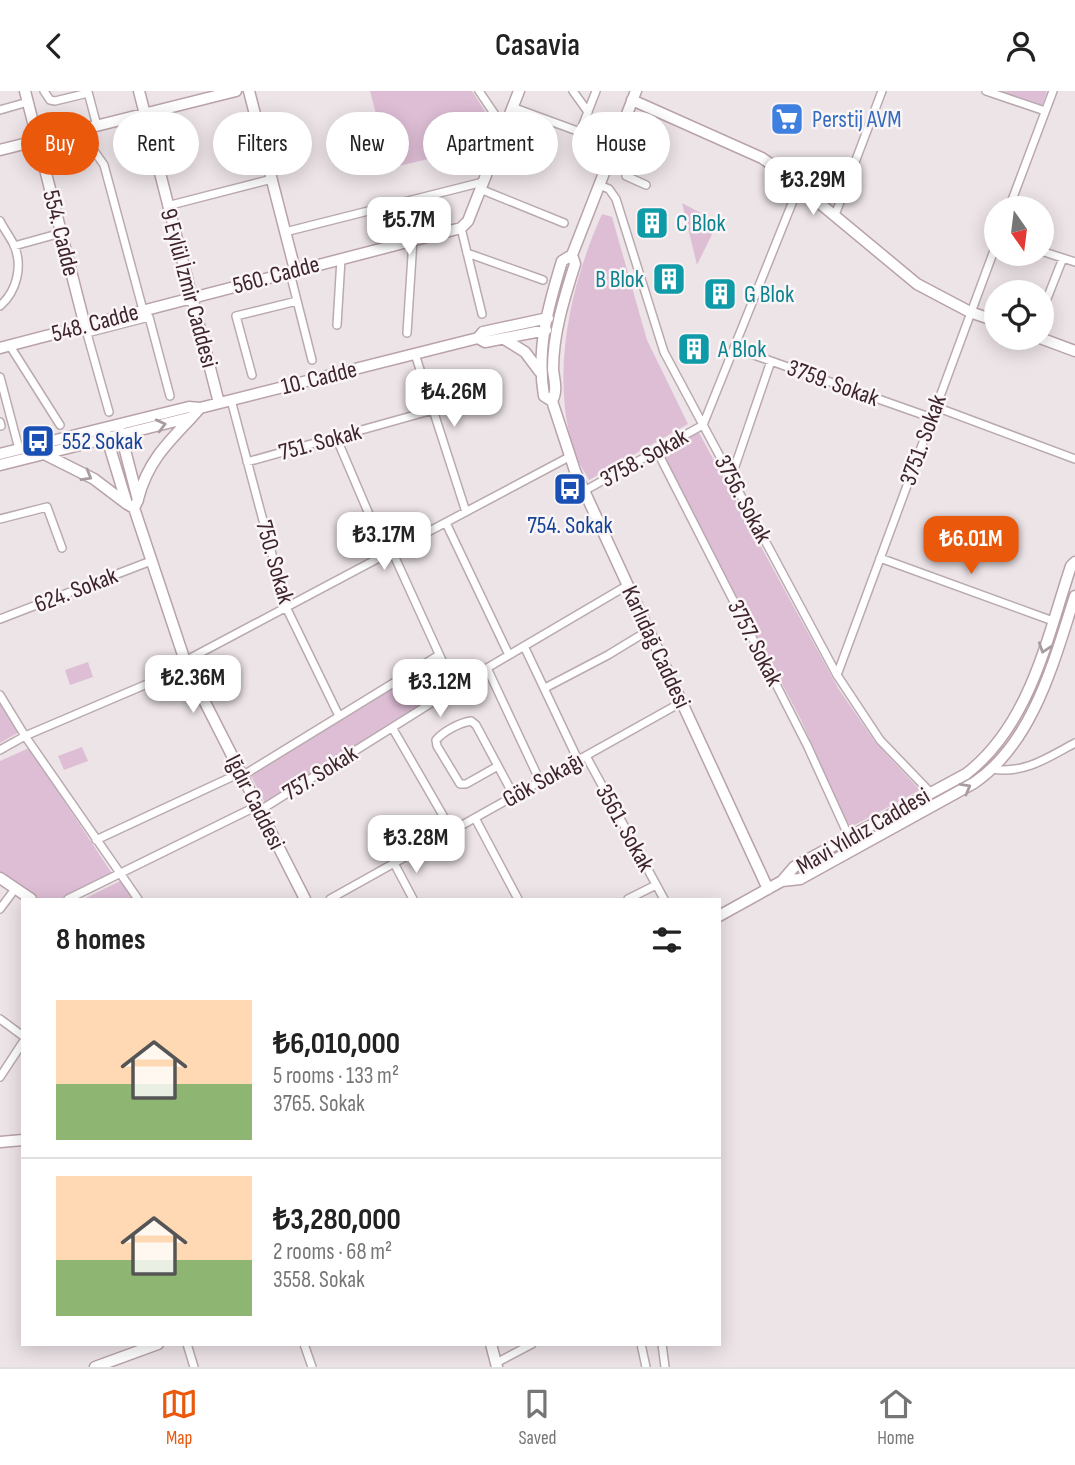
<!DOCTYPE html>
<meta charset="utf-8">
<style>
body{margin:0;font-family:"Sofia Sans Condensed",sans-serif;background:#f6f6f6;color:#222;height:100vh;display:flex;flex-direction:column;font-size:26px;white-space:nowrap}
*{box-sizing:border-box;margin:0}
p{font-size:23px;color:#767676}
.icon{flex:none;width:38px;height:38px;fill:none;stroke:currentColor;stroke-width:2;stroke-linecap:round;stroke-linejoin:round}
.map{position:relative;flex:1;overflow:hidden}
.sheet{position:absolute;left:21px;top:807px;width:700px;height:448px;display:flex;flex-direction:column;background:#fff;border-radius:0px;box-shadow:0 4px 18px #0003}
.sheet>*{flex:none}
.banner{position:absolute;left:21px;top:21px;width:700px;height:63px;display:flex;gap:14px}
.needle{width:46px;rotate:166deg}
.buttons{position:absolute;left:984px;top:105px;display:grid;gap:14px}
.buttons a{display:grid;place-items:center;width:70px;height:70px;border-radius:50%;background:#fff;box-shadow:0 4px 18px #0003;font-size:35px}
.price{position:absolute;translate:-50% -60px;padding:0 16px;border-radius:14px;background:#fff;color:#222;font-size:23px;line-height:46px;filter:drop-shadow(0 2px 4px #0008)}
.price::after{content:'';position:absolute;left:50%;top:42px;width:21px;height:16px;margin-left:-10px;background:inherit;clip-path:polygon(0 0,100% 0,50% 100%)}
.price.current{background:#ea580c;color:#fff}
ul{padding:0;list-style:none}
li{display:flex;align-items:center;gap:21px;height:175px;padding:0 35px}
li+li{border-top:2px solid #e0e0e0}
li span{display:grid;place-items:center;flex:none;width:196px;height:140px;border-radius:0px;color:#555}
li>.icon{margin-inline-start:auto}
span .icon{width:84px;height:84px;fill:#fffc;stroke-width:1}
li b{font-size:30px}
h2{display:flex;justify-content:space-between;align-items:center;height:84px;padding:0 35px;font-size:30px}
.pill{padding:0 24px;border-radius:32px;background:#fff;box-shadow:0 4px 18px #0003;font-size:24px;line-height:63px}
.pill.current{background:#ea580c;color:#fff}
header{display:flex;justify-content:space-between;align-items:center;height:91px;padding:0 35px;background:#fff;font-size:32px;font-weight:600}
.tab-bar{display:flex;justify-content:space-around;align-items:center;height:98px;border-top:2px solid #e0e0e0;background:#fff;font-size:19px;color:#767676}
.tab-bar a{display:grid;justify-items:center;gap:4px}
.tab-bar .current{color:#ea580c}
.map>svg:first-child{display:block}
.green{fill:#debed5}
.lines{fill:none;stroke-linecap:round;stroke-linejoin:round}
.street-casing{stroke:#b9aaaf;stroke-width:10}
.secondary-casing{stroke:#b9a2aa;stroke-width:13}
.street{stroke:#fff;stroke-width:7}
.secondary{stroke:#fff;stroke-width:10}
.oneway{stroke:#a99ca0}
.labels{text-anchor:middle;dominant-baseline:central;stroke-width:5;stroke-linejoin:round;paint-order:stroke}
.shop-label{font-size:24px;fill:#366cbe;stroke:#faf5f7;text-anchor:start}
.culture-label{font-size:24px;fill:#0d838f;stroke:#faf5f7;text-anchor:start}
.street-label{font-size:24px;fill:#3f242b;stroke:#faf5f7}
.transit-label{font-size:24px;fill:#164399;stroke:#faf5f7;text-anchor:start}
</style>
<header><svg class="icon" aria-label="back" viewBox="0 0 24 24"><path d="M15 5l-7 7 7 7"/></svg>Casavia<svg class="icon" aria-label="person" viewBox="0 0 24 24"><circle cx="12" cy="8" r="4"/><path d="M4 21q1-7 8-7t8 7"/></svg></header>
<div class="map">
<svg width="1075" height="1276" viewBox="0 0 1075 1276">
<rect width="100%" height="100%" fill="#ede4e8"/>
<path class="green" d="M370 0H472L486 22 488 54 390 77Z
M998 0H1047L1042 15Z
M682 112 718 131 697 174Z
M602 123 612 126 647 249 688 333 589 389C584 380 577 370 574 360 550 284 570 194 602 123Z
M698 340 838 597 875 651 920 699 849 737 801 629 661 361Z
M436 570 449 595V599L265 712 250 683Z
M88 571 93 586 70 594 65 579Z
M0 610 19 641 0 652Z
M82 656 88 670 64 679 58 665Z
M29 657 113 784 63 808H38L0 781V670Z
M120 790 134 808H84Z"/>
<g class="lines">
<defs>
<path id="street" d="M44 0 50 9 55 10 88 2
M479 0 504 37
M573 0 588 21
M986 0 1045 20
M88 1 97 35
M512 16 580 41 596 0
M0 19 28 11
M85 38 90 54 104 74 143 219
M626 85 646 94
M599 94 609 98 616 108 664 261 837 584 880 649 931 702
M480 98 564 132
M167 115 272 88
M1009 117 1053 0
M835 124 882 0
M0 130C4 138 10 146 14 154 23 175 17 200 0 215
M461 137 482 223
M285 141 483 91
M14 155 61 142
M1041 160 1075 171
M467 162 543 189
M290 182 312 269
M1041 223 1063 167
M337 234 341 168
M86 239 109 321
M87 242 149 226 170 305
M407 242 413 149
M10 255 60 334
M734 257 932 327
M415 263 466 421
M252 284 236 225 297 210
M0 286 19 358
M231 309 286 516 339 625
M936 316 1075 368
M0 331 1 335
M336 346 386 463
M657 360 807 654 849 746
M247 371 433 319
M731 387 771 270
M584 400 703 334 799 95
M0 428 47 416 62 457
M446 432 509 564
M392 460 455 598
M880 467 1053 530
M0 528 151 470
M524 555 578 669
M185 570 569 366
M487 577 540 690
M837 584 996 154
M545 597 608 564 649 539
M0 604 25 645 138 808
M393 638 452 740
M0 659 25 645 187 576
M586 665 664 808
M498 675 466 693H460L437 655 436 649C444 640 459 632 471 630L476 634 514 705
M992 678C1025 683 1047 667 1075 652
M242 685 439 564
M259 720 487 577 628 494
M475 727 518 808
M96 749 240 682
M394 772 413 808
M68 808 257 715
M330 808 682 611
M628 808 656 794
M0 818 15 798
M0 928 23 945
M0 986 23 951
M187 1253 194 1276
M304 1253 312 1276
M641 1253 646 1276
M662 1253 665 1276
M496 1272 532 1253"/>
<path id="secondary" d="M25 0 85 235
M139 0 219 312
M249 0 295 179
M632 9 762 67 782 81 917 193 970 221 996 230
M0 59 236 0
M572 164 575 173C564 208 553 242 553 278 554 290 558 299 552 310L544 305C536 258 548 216 562 170Z
M572 164 636 0
M546 239 485 251 478 247 483 241 548 227
M1040 247 1075 260
M504 248 525 261 540 281
M0 257 461 137 468 130 519 0
M552 310 575 380 768 798
M200 317 478 247
M106 344 127 413 134 417 138 409 120 340
M0 363 189 316 200 317 192 326 0 374
M44 363 94 388 127 413
M138 408C147 372 167 352 192 326
M134 417 187 576 305 808
M1075 471 1071 475C1047 547 1030 634 966 683L794 776 782 790 800 788 974 692C1034 651 1054 569 1075 505
M0 787 31 808
M719 825 782 790
M0 1051 23 1049
M491 1253 497 1276
M95 1276 158 1253"/>
</defs>
<use href="#street" class="street-casing"/>
<use href="#secondary" class="secondary-casing"/>
<use href="#street" class="street"/>
<use href="#secondary" class="secondary"/>
</g>
<defs><path id="oneway-chevron" d="M-2-3.5L2.5 0L-2 3.5" fill="none" stroke-width="1.6" stroke-linecap="round" stroke-linejoin="round" transform="scale(1.75)"/></defs>
<g class="oneway">
<use href="#oneway-chevron" transform="translate(161 334) rotate(-14)"/>
<use href="#oneway-chevron" transform="translate(87 385) rotate(30)"/>
<use href="#oneway-chevron" transform="translate(1044 557) rotate(108)"/>
<use href="#oneway-chevron" transform="translate(966 697) rotate(-29)"/>
</g>
<defs>
<symbol id="supermarket-square" viewBox="-11 -11 22 22"><rect x="-9" y="-9" width="18" height="18" rx="4" fill="#3f7fe0" stroke="#faf5f7"/><path d="M-6-5.5h2.5l.6 2H6L4.5 2H-2.5L-4.4-4H-6ZM-1.5 3.2a1.3 1.3 0 1 0 .1 0ZM3 3.2a1.3 1.3 0 1 0 .1 0Z" fill="#fff"/></symbol>
<symbol id="building-square" viewBox="-11 -11 22 22"><rect x="-9" y="-9" width="18" height="18" rx="4" fill="#0f9aa8" stroke="#faf5f7"/><path d="M-4-6H4V6H1V3H-1V6H-4ZM-2.5-4.3h1.7v1.8h-1.7ZM.8-4.3h1.7v1.8H.8ZM-2.5-1h1.7V.8h-1.7ZM.8-1h1.7V.8H.8Z" fill="#fff"/></symbol>
<symbol id="bus-square" viewBox="-11 -11 22 22"><rect x="-9" y="-9" width="18" height="18" rx="4" fill="#1a4fb4" stroke="#faf5f7"/><path d="M-5-6H5V4H4V6H2V4H-2V6H-4V4H-5ZM-3.5-4V0h7V-4ZM-3.5 1.2v1.5H-2V1.2ZM2 1.2v1.5H3.5V1.2Z" fill="#fff"/></symbol>
</defs>
<g fill-rule="evenodd">
<use href="#supermarket-square" x="768" y="9" width="38" height="38"/>
<use href="#building-square" x="633" y="113" width="38" height="38"/>
<use href="#building-square" x="650" y="169" width="38" height="38"/>
<use href="#building-square" x="701" y="184" width="38" height="38"/>
<use href="#building-square" x="675" y="239" width="38" height="38"/>
<use href="#bus-square" x="19" y="331" width="38" height="38"/>
<use href="#bus-square" x="551" y="379" width="38" height="38"/>
</g>
<g class="labels">
<g class="shop-label">
<text x="812" y="28">Perstij AVM</text>
</g>
<g class="culture-label">
<text x="676" y="132">C Blok</text>
<text x="644" y="188" text-anchor="end">B Blok</text>
<text x="744" y="203">G Blok</text>
<text x="718" y="258">A Blok</text>
</g>
<g class="street-label">
<text transform="translate(61 142) rotate(76)">554. Cadde</text>
<text transform="translate(276 184) rotate(-15)">560. Cadde</text>
<text transform="translate(189 197) rotate(75)">9 Eylül İzmir Caddesi</text>
<text transform="translate(95 232) rotate(-15)">548. Cadde</text>
<text transform="translate(319 287) rotate(-14)">10. Cadde</text>
<text transform="translate(833 292) rotate(20)">3759. Sokak</text>
<text transform="translate(923 349) rotate(-70)">3751. Sokak</text>
<text transform="translate(320 351) rotate(-15)">751. Sokak</text>
<text transform="translate(644 367) rotate(-29)">3758. Sokak</text>
<text transform="translate(743 408) rotate(62)">3756. Sokak</text>
<text transform="translate(275 471) rotate(74)">750. Sokak</text>
<text transform="translate(76 499) rotate(-21)">624. Sokak</text>
<text transform="translate(755 552) rotate(63)">3757. Sokak</text>
<text transform="translate(656 556) rotate(65)">Karlıdağ Caddesi</text>
<text transform="translate(320 682) rotate(-32)">757. Sokak</text>
<text transform="translate(543 689) rotate(-29)">Gök Sokağı</text>
<text transform="translate(255 711) rotate(63)">Iğdır Caddesi</text>
<text transform="translate(625 737) rotate(61)">3561. Sokak</text>
<text transform="translate(863 740) rotate(-30)">Mavi Yıldız Caddesi</text>
</g>
<g class="transit-label">
<text x="62" y="350">552 Sokak</text>
<text x="570" y="434" text-anchor="middle">754. Sokak</text>
</g>
</g>
</svg>
<div class="buttons">
<a><svg class="needle" viewBox="-14 -14 28 28"><path d="M0-13l5 13h-10z" fill="#e53935"/><path d="M0 13l5-13h-10z" fill="#767676"/></svg></a>
<a><svg class="icon" aria-label="locate" viewBox="0 0 24 24"><circle cx="12" cy="12" r="6"/><path d="M12 2v4M12 18v4M2 12h4M18 12h4"/></svg></a>
</div>
<b class="price" style="left:813px;top:126px">₺3.29M</b>
<b class="price" style="left:409px;top:166px">₺5.7M</b>
<b class="price" style="left:454px;top:338px">₺4.26M</b>
<b class="price" style="left:384px;top:481px">₺3.17M</b>
<b class="price current" style="left:971px;top:485px">₺6.01M</b>
<b class="price" style="left:193px;top:624px">₺2.36M</b>
<b class="price" style="left:440px;top:628px">₺3.12M</b>
<b class="price" style="left:416px;top:784px">₺3.28M</b>
<div class="banner">
<a class="pill current">Buy</a>
<a class="pill">Rent</a>
<a class="pill">Filters</a>
<a class="pill">New</a>
<a class="pill">Apartment</a>
<a class="pill">House</a>
</div>
<section class="sheet">
<h2>8 homes<svg class="icon" aria-label="filters" viewBox="0 0 24 24"><path d="M4 7h16M4 17h16"/><circle cx="9" cy="7" r="2"/><circle cx="15" cy="17" r="2"/></svg></h2>
<ul>
<li><span style="background:linear-gradient(#ffd9b3 60%,#8fb573 0)"><svg class="icon" aria-label="home" viewBox="0 0 24 24"><path d="M3 11l9-7 9 7M6 9v11h12V9"/></svg></span><div><b>₺6,010,000</b><p>5 rooms · 133 m²</p><p>3765. Sokak</p></div></li>
<li><span style="background:linear-gradient(#ffd9b3 60%,#8fb573 0)"><svg class="icon" aria-label="home" viewBox="0 0 24 24"><path d="M3 11l9-7 9 7M6 9v11h12V9"/></svg></span><div><b>₺3,280,000</b><p>2 rooms · 68 m²</p><p>3558. Sokak</p></div></li>
</ul>
</section>
</div>
<nav class="tab-bar">
<a class="current"><svg class="icon" aria-label="map" viewBox="0 0 24 24"><path d="M3 6l6-2 6 2 6-2v14l-6 2-6-2-6 2zM9 4v14M15 6v14"/></svg>Map</a>
<a><svg class="icon" aria-label="saved" viewBox="0 0 24 24"><path d="M7 4h10v16l-5-4-5 4z"/></svg>Saved</a>
<a><svg class="icon" aria-label="home" viewBox="0 0 24 24"><path d="M3 11l9-7 9 7M6 9v11h12V9"/></svg>Home</a>
</nav>
